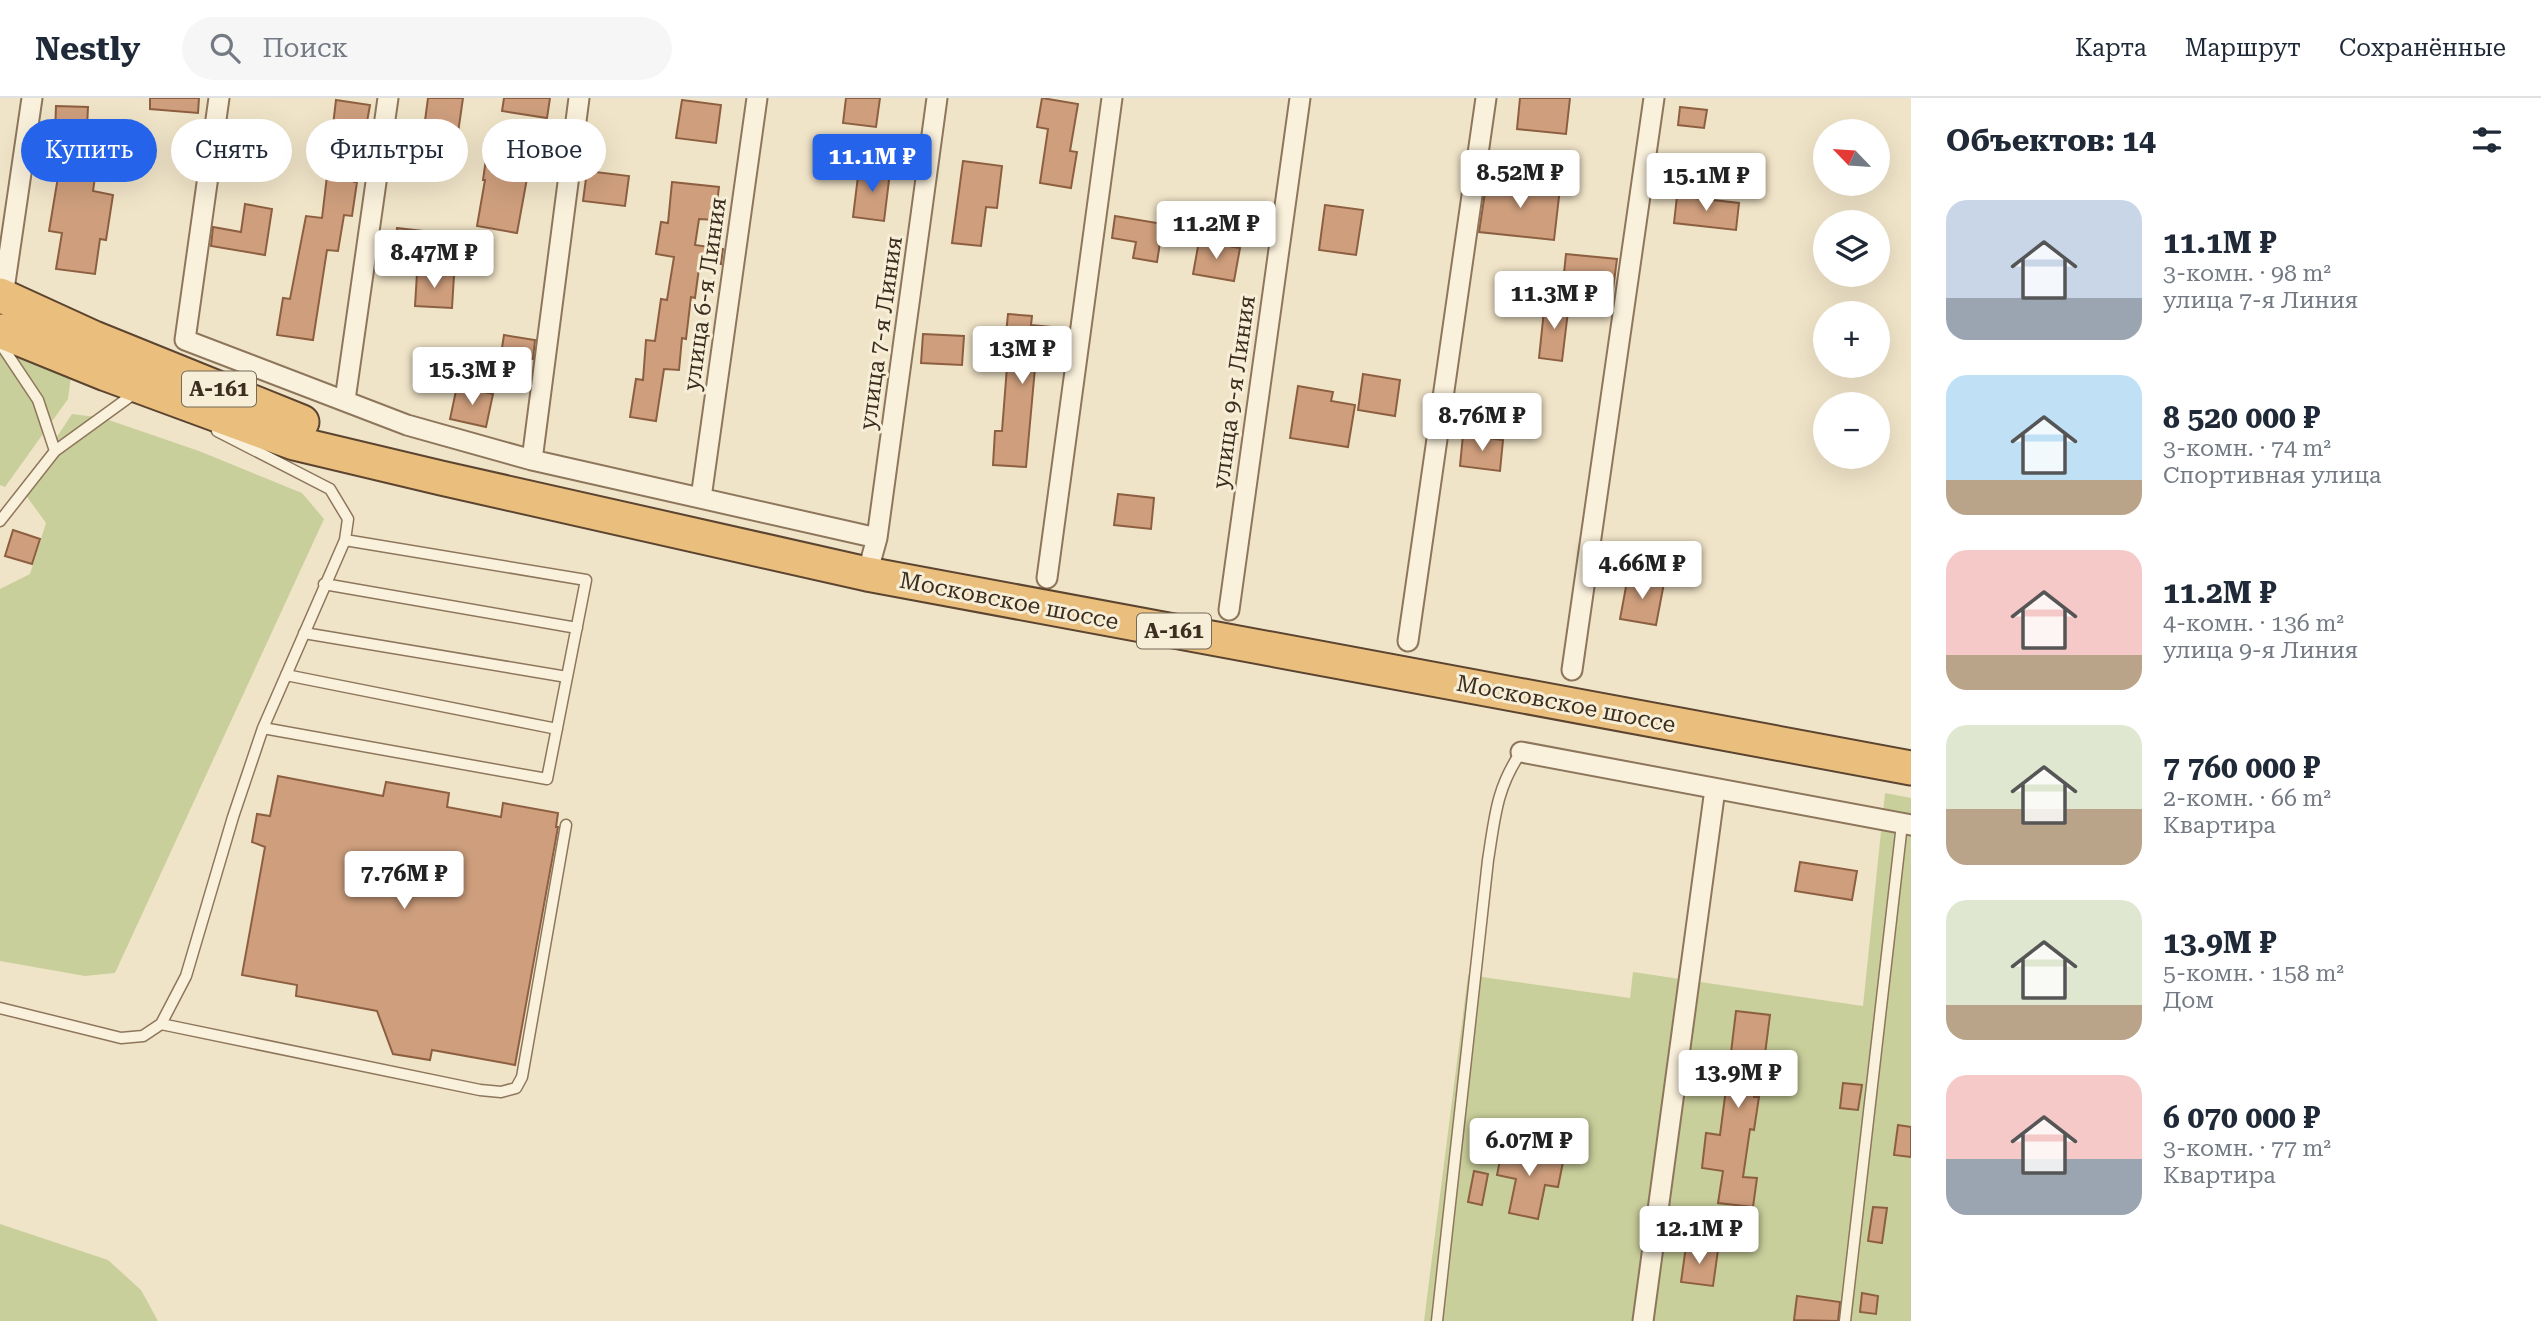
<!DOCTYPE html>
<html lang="ru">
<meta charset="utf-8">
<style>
body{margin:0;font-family:"Roboto Serif",serif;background:#f6f6f7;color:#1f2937;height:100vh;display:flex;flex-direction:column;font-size:26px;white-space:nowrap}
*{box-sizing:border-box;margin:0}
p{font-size:23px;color:#747a83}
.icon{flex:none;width:38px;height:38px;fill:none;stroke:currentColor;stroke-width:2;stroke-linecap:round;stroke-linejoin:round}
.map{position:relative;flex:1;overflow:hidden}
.sheet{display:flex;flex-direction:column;background:#fff;width:630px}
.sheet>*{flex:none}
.top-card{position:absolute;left:21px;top:21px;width:665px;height:63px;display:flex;gap:14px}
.needle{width:46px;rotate:295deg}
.fabs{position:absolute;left:1813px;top:21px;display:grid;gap:14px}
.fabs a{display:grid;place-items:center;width:77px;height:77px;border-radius:50%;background:#fff;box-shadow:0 7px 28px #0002;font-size:35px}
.price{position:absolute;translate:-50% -60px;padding:0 16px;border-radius:7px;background:#fff;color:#222;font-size:23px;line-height:46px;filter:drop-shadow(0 2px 4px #0008)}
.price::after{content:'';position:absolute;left:50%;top:42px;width:21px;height:16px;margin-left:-10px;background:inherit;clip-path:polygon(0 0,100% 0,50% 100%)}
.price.on{background:#2563eb;color:#fff}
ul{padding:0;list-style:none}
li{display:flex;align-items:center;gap:21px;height:175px;padding:0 35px}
li span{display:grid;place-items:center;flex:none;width:196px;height:140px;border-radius:21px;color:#555}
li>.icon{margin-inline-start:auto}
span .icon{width:84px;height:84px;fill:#fffc;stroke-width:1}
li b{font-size:30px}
h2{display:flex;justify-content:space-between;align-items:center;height:84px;padding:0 35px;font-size:30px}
.pill{padding:0 24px;border-radius:32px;background:#fff;box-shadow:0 7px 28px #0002;font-size:24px;line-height:63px}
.pill.on{background:#2563eb;color:#fff}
header{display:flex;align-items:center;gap:42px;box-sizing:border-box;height:98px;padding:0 35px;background:#fff;border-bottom:2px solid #e0e1e3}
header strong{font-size:33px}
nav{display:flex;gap:38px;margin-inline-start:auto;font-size:24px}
.search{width:490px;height:63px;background:#f6f6f7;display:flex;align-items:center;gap:18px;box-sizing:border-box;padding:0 24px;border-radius:38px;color:#747a83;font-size:26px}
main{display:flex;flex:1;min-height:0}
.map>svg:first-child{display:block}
.green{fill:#c9cf9b}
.building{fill:#cf9f7d;stroke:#8d5f41;stroke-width:2}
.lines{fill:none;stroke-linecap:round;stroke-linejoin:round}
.service-casing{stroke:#8d765c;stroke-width:13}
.minor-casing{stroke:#8d765c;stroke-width:23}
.trunk-casing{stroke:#5b4430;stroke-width:37}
.service{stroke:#faf1dc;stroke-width:10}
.minor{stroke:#faf1dc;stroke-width:19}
.trunk{stroke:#eabe7c;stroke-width:33}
.labels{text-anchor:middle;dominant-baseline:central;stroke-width:6;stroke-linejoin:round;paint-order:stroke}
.shield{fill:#f7eed8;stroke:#756857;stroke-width:2}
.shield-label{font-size:21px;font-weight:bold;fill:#3d2e20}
.street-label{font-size:23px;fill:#3d2e20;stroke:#f7eed8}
</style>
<header>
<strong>Nestly</strong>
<div class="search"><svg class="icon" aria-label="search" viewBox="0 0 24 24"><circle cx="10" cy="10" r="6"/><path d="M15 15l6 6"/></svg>Поиск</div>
<nav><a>Карта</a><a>Маршрут</a><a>Сохранённые</a></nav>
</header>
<main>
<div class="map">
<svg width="1911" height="1223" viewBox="0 0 1911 1223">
<rect width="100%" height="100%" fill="#f0e4c8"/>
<path class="green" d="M0 247 71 278 68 301 5 389 0 387Z
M72 316 103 320 199 353 302 395 324 421 115 875 85 878 0 863V491L30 476 46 425 22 392Z
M1885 695 1911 700V1223H1424L1468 877 1630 900 1633 874 1863 908Z
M0 1126 108 1162 141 1192 158 1223H0Z"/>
<path class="building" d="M150 0H199L198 15 150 11Z
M428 0H463L457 42 423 38Z
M504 0H550L547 20 502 13Z
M846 0H880L876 29 843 25Z
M1042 0 1078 6 1070 53 1077 54 1071 90 1040 85 1048 31 1037 29Z
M1520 0H1570L1566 36 1517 31Z
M336 2 370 7 364 41 359 40 354 84H357L352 118 344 117 338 153 327 152 313 242 277 237 283 200 290 201 306 118 322 120Z
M682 2 721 7 716 45 676 40Z
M56 8 88 9 86 49 99 51 93 93 113 97 106 142 100 141 95 176 56 171 62 135 49 133 60 67 56 66 60 36H55Z
M1680 9 1707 12 1704 30 1678 27Z
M253 32 270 35 265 68 225 62 229 36 251 40Z
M488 47 532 53 517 135 477 128 485 82H483Z
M963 63 1002 68 997 110 986 109 981 148 952 145Z
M859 70 890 74 884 123 853 119Z
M587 73 629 78 625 108 583 103Z
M1487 81 1560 90 1554 142 1479 134Z
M672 84 719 89 715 122 699 121 695 147 723 151 721 166 700 163 695 200 691 199 686 241 682 240 679 272 664 271 656 323 630 319 636 281 643 282 646 242 655 243 661 201 667 202 674 159 656 156 661 124 668 125Z
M1677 98 1739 105 1736 132 1674 125Z
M245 106 272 111 265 157 211 148 213 129 241 134Z
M1325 107 1363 112 1356 157 1319 152Z
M1115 118 1163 126 1157 164 1133 160 1136 144 1112 140Z
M397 130 431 134 428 164 394 160Z
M1199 143 1240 150 1234 183 1193 176Z
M1566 156 1617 161 1612 199 1562 194Z
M417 175 454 177 452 210 415 208Z
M1545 203 1569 205 1562 263 1539 260Z
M1008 216 1032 218 1031 227 1061 230 1058 261 1036 259 1026 369 993 367 995 333H1002L1008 256H1004Z
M923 236 964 238 962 267 921 265Z
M504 237 535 242 533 261 501 256Z
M1363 276 1400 282 1395 318 1358 312Z
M457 288 493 296 486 329 450 321Z
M1298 288 1333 294 1331 303 1355 307 1348 349 1290 340Z
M1463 337 1503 342 1500 373 1460 368Z
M1118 396 1154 400 1151 431 1114 427Z
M13 432 40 441 32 466 5 458Z
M1628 478 1664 485 1656 527 1620 521Z
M278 678 383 698 386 684 449 695 447 709 501 719 503 705 558 715 556 729H558L515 967 432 952 430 962 393 956 377 913 296 898 297 887 242 877 265 749 252 744 257 716 270 718Z
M1800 764 1857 773 1852 802 1795 793Z
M1736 913 1770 917 1765 956 1760 955 1754 999H1759L1754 1032 1750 1031 1743 1079 1757 1080 1753 1109 1718 1105 1723 1073 1702 1070 1706 1035 1720 1037 1726 991 1717 990 1721 962 1730 963Z
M1843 985 1862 987 1858 1012 1840 1010Z
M1898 1027 1911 1029V1059L1894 1057Z
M1503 1047 1564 1059 1558 1089 1545 1087 1538 1121 1509 1115 1516 1081 1497 1077Z
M1474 1073 1488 1076 1482 1107 1468 1104Z
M1873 1109 1887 1110 1882 1145 1868 1143Z
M1686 1148 1718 1152 1713 1188 1681 1184Z
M1862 1195 1878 1198 1876 1216 1860 1214Z
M1797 1198 1840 1204 1838 1223 1794 1222Z"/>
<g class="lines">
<defs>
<path id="service" d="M0 245 38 302 55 353
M0 423 55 353 135 295
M324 486 577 530
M304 535 567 579
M286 577 557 631
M263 630 547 681 586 482 345 442
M0 910 121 940 143 938 161 926 186 878 233 719 263 630 345 442 348 421 330 391 217 333
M161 926 480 992 501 994 516 990 522 979 566 727
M1437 1223 1488 762C1495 719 1496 691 1521 654
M1845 1223 1902 726"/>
<path id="minor" d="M219 0 185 242 407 327 532 362 877 440
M3 198 32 0
M345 302 388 0
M532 362 579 0
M701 400 757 0
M867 476 877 440 937 0
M1047 480 1112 0
M1229 512 1300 0
M1408 543 1486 0
M1572 572 1654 0
M1521 654 1911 727
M1643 1223 1715 691"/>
<path id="trunk" d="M0 197 94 240 302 324
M0 233 106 276 294 345 441 380 867 476 1911 670"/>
</defs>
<use href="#service" class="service-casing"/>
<use href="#minor" class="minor-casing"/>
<use href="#trunk" class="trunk-casing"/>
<use href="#service" class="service"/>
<use href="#minor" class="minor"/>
<use href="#trunk" class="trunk"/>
</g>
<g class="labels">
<g class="shield">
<rect x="182" y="273.5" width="74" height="35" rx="5"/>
<rect x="1137" y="515.5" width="74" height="35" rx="5"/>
</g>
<g class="shield-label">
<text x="219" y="291">А-161</text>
<text x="1174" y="533">А-161</text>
</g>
<g class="street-label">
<text transform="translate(705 196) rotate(-82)">улица 6-я Линия</text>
<text transform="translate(881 235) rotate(-82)">улица 7-я Линия</text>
<text transform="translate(1234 294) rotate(-82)">улица 9-я Линия</text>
<text transform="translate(1009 503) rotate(11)">Московское шоссе</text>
<text transform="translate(1566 606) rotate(11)">Московское шоссе</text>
</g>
</g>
</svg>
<div class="fabs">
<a><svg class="needle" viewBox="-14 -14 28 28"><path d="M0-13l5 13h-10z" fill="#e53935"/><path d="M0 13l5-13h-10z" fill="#747a83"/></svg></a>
<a><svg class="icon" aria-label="layers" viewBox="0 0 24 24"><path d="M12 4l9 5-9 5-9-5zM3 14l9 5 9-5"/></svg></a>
<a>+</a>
<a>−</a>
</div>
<b class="price on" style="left:872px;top:96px">11.1M ₽</b>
<b class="price" style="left:1520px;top:112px">8.52M ₽</b>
<b class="price" style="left:1706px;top:115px">15.1M ₽</b>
<b class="price" style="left:1216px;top:163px">11.2M ₽</b>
<b class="price" style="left:434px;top:192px">8.47M ₽</b>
<b class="price" style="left:1554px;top:233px">11.3M ₽</b>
<b class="price" style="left:1022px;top:288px">13M ₽</b>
<b class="price" style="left:472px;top:309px">15.3M ₽</b>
<b class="price" style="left:1482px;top:355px">8.76M ₽</b>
<b class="price" style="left:1642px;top:503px">4.66M ₽</b>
<b class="price" style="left:404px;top:813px">7.76M ₽</b>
<b class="price" style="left:1738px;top:1012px">13.9M ₽</b>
<b class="price" style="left:1529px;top:1080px">6.07M ₽</b>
<b class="price" style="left:1699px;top:1168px">12.1M ₽</b>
<div class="top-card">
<a class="pill on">Купить</a>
<a class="pill">Снять</a>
<a class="pill">Фильтры</a>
<a class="pill">Новое</a>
</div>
</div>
<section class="sheet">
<h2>Объектов: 14<svg class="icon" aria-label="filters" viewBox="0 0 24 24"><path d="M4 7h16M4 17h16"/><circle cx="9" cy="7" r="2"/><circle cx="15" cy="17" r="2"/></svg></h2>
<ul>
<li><span style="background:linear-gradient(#c9d6e8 70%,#9aa5b1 0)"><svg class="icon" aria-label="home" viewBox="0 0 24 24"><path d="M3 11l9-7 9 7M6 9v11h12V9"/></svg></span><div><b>11.1M ₽</b><p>3-комн. · 98 m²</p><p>улица 7-я Линия</p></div></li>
<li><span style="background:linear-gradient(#bfe0f5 75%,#b9a48a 0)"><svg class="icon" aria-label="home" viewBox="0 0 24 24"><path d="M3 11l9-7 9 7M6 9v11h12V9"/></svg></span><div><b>8 520 000 ₽</b><p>3-комн. · 74 m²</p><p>Спортивная улица</p></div></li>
<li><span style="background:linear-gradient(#f6c9c9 75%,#b9a48a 0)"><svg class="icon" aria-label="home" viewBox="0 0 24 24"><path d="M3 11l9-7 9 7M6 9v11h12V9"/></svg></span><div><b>11.2M ₽</b><p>4-комн. · 136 m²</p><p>улица 9-я Линия</p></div></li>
<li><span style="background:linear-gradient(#dfe7d0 60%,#b9a48a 0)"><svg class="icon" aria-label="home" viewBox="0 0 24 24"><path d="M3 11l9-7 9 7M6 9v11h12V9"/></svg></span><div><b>7 760 000 ₽</b><p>2-комн. · 66 m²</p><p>Квартира</p></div></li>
<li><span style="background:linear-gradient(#dfe7d0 75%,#b9a48a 0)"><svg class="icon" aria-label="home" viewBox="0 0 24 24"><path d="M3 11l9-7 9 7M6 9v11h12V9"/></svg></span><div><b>13.9M ₽</b><p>5-комн. · 158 m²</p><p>Дом</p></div></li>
<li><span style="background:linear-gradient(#f6c9c9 60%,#9aa5b1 0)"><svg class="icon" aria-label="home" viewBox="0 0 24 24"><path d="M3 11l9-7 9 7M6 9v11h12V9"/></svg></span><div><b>6 070 000 ₽</b><p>3-комн. · 77 m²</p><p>Квартира</p></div></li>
</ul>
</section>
</main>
